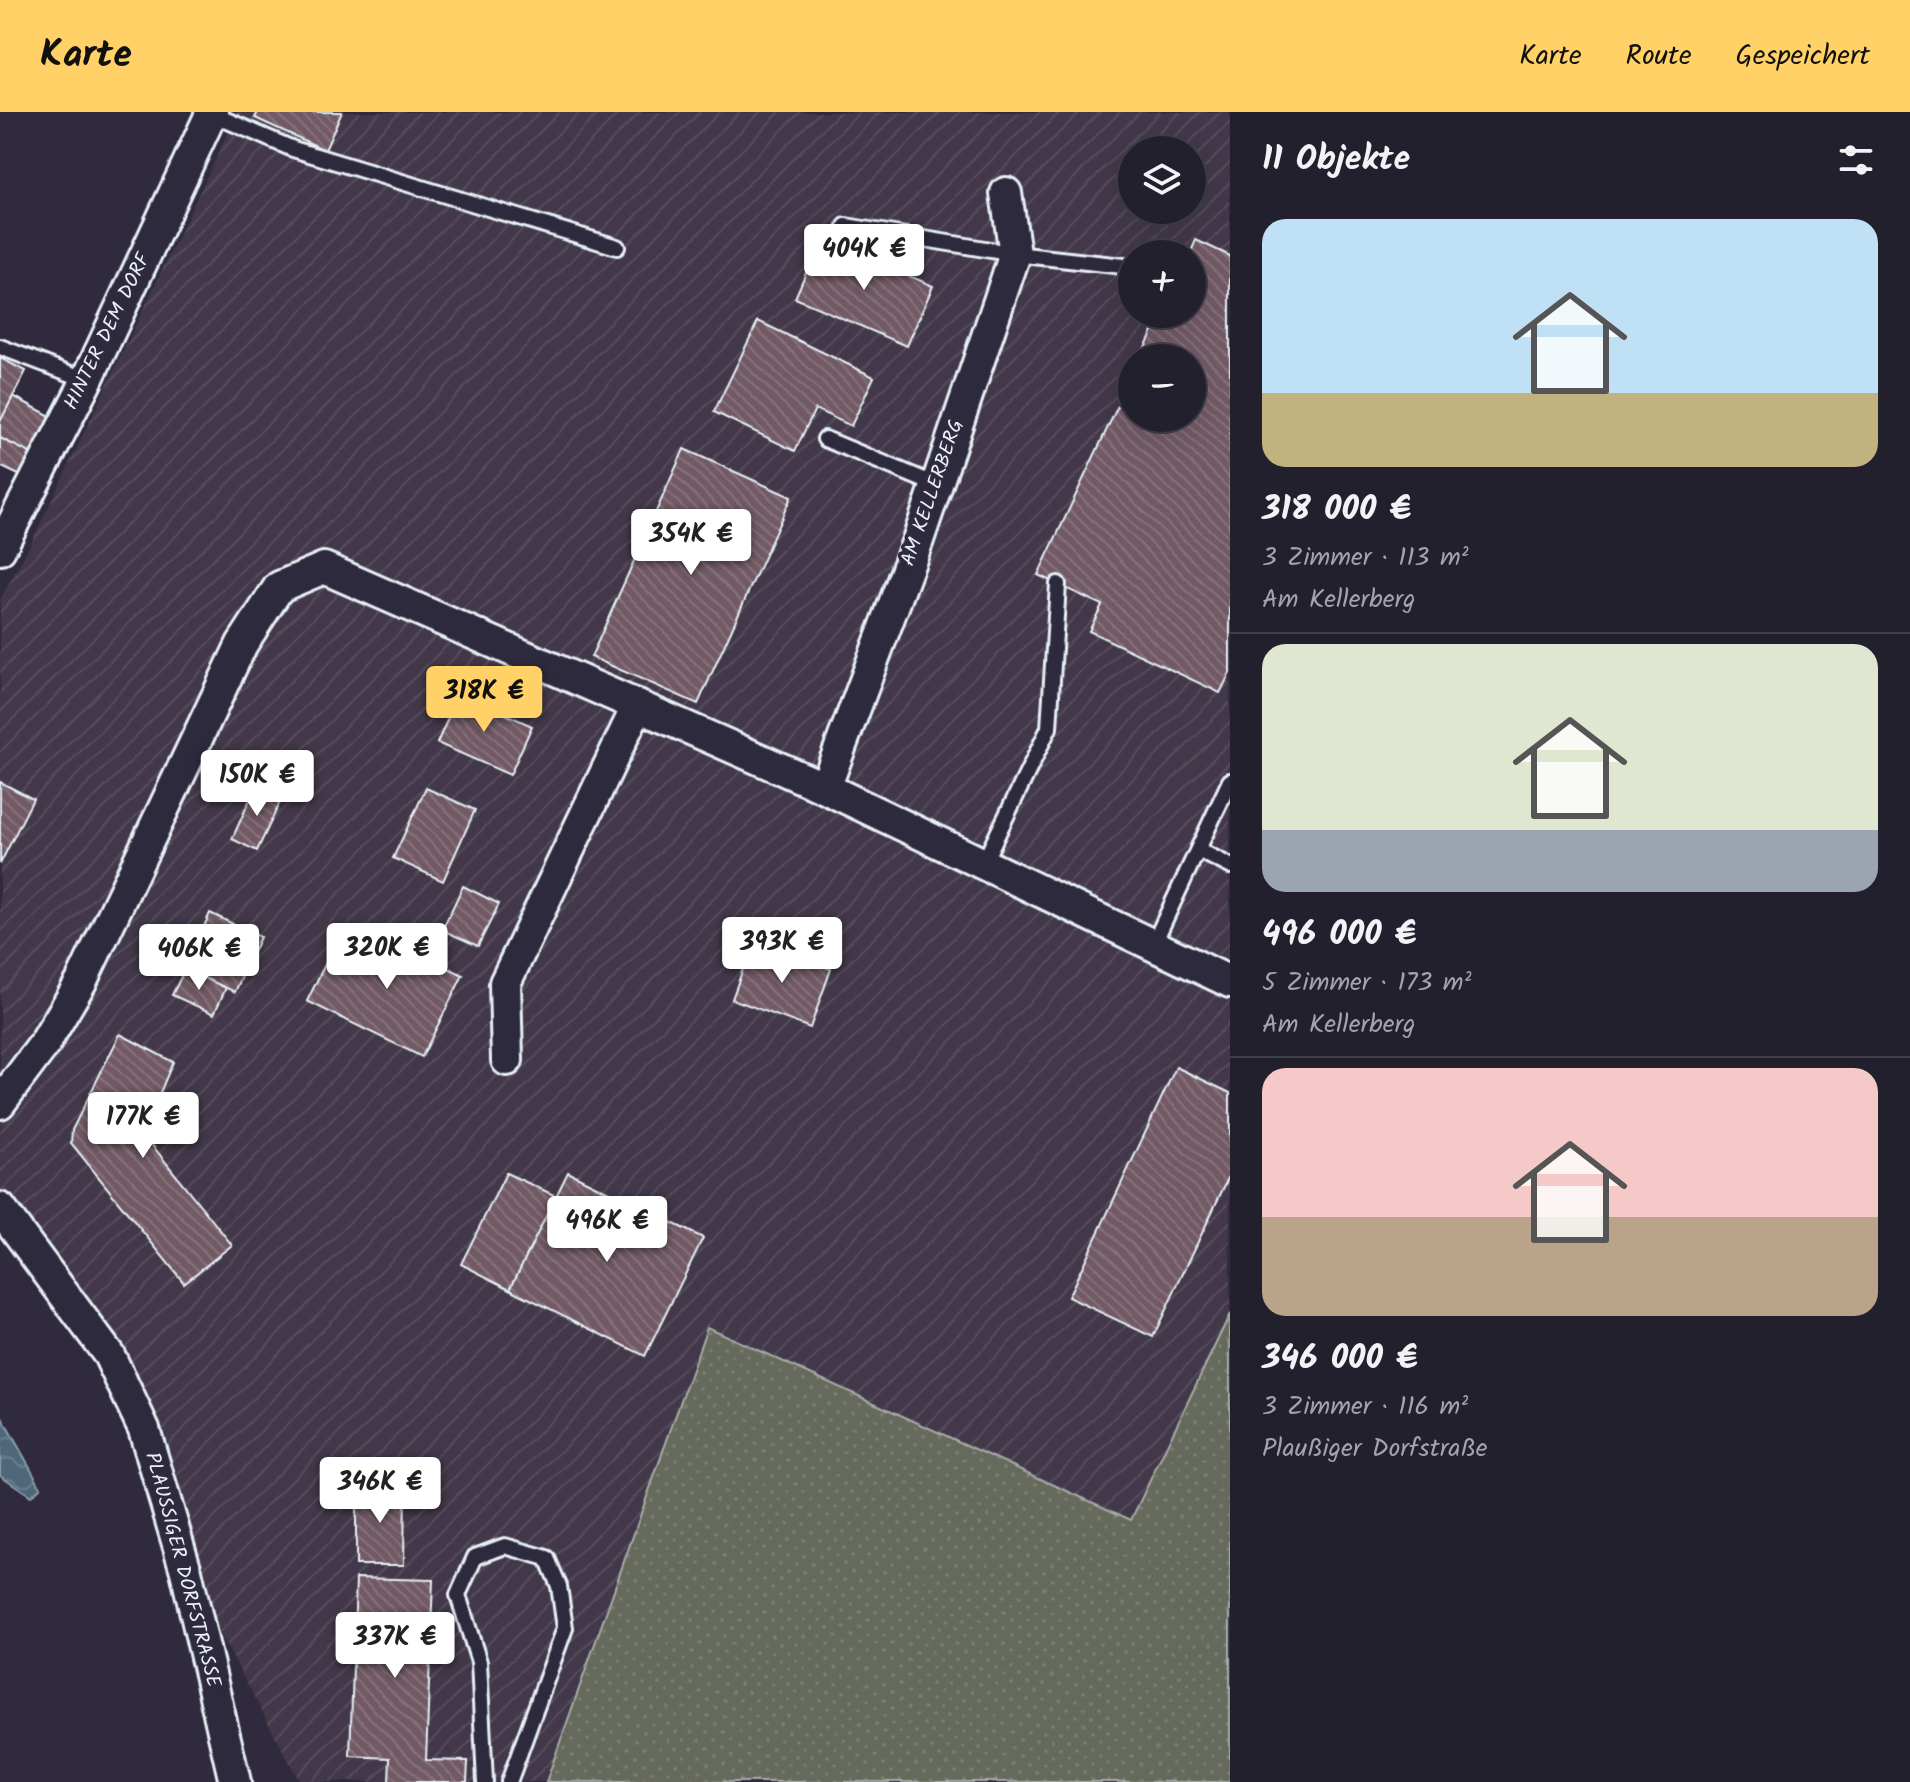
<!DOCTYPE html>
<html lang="de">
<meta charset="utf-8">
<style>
body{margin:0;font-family:Kalam,sans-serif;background:#2f2d3a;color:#f1f3f6;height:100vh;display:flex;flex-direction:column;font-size:30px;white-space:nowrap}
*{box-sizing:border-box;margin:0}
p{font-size:26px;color:#a3a3aa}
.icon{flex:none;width:44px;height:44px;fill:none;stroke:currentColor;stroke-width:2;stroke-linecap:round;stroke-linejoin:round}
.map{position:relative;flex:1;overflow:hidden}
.sheet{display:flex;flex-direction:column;background:#23202e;width:680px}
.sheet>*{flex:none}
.tools{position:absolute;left:1118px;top:24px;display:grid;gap:16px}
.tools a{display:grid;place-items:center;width:88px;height:88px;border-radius:50%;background:#23202e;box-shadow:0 8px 32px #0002,0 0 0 2px #403e4a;font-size:40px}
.price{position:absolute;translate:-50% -68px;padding:0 18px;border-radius:8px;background:#fff;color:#222;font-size:26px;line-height:52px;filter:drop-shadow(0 2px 4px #0008)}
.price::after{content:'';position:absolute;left:50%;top:48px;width:24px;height:18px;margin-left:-12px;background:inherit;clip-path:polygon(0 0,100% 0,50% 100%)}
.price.on{background:#ffd166;color:#111}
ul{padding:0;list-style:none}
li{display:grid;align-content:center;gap:16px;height:424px;padding:0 32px}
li+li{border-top:2px solid #403e4a}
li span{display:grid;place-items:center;height:248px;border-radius:24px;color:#555}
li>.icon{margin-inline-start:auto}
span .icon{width:144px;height:144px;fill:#fffc;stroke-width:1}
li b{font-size:34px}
h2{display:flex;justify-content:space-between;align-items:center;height:96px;padding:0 32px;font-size:34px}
header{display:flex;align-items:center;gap:48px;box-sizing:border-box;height:112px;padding:0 40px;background:#ffd166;color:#111}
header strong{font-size:38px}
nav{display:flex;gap:44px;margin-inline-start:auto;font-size:28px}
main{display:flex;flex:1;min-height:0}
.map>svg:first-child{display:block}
.industrial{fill:url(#industrial-furrows);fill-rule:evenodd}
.green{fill:url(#green-dots);stroke:#a7aeaa;stroke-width:2}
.water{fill:url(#water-waves);stroke:#8c9eac;stroke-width:2}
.building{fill:url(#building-back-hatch);stroke:#e8f1f8;stroke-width:2}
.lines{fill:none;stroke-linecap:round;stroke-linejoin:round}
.service-casing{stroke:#e8f1f8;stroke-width:20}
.minor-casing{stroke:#e8f1f8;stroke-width:36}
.service{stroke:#2f2a3d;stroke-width:14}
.minor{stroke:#2f2a3d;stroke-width:30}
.labels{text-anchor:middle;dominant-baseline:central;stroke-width:7;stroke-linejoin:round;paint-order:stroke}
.street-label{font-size:20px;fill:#e8f1f8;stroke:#2f2a3d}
</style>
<header>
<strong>Karte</strong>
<nav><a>Karte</a><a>Route</a><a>Gespeichert</a></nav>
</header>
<main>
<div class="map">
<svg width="1230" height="1670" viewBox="0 0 1230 1670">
<defs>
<pattern id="industrial-furrows" width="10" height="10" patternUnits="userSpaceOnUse" patternTransform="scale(2)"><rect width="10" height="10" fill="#433849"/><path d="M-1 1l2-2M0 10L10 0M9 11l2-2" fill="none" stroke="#554c5b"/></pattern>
<pattern id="green-dots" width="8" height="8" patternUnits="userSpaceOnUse" patternTransform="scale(2)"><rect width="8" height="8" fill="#666a5c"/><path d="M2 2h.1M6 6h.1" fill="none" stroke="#7c8074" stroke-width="1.8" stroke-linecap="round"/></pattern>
<pattern id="water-waves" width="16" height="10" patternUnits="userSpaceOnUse" patternTransform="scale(2)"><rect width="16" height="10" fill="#4f6779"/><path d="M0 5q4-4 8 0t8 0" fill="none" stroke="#687d8d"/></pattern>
<pattern id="building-back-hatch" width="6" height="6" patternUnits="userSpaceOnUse" patternTransform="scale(2)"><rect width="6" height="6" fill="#725a65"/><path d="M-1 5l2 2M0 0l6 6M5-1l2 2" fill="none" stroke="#86727c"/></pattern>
</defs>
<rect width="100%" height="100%" fill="#2f2a3d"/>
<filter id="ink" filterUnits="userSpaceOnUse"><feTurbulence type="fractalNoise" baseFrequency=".0125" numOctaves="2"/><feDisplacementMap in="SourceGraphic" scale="16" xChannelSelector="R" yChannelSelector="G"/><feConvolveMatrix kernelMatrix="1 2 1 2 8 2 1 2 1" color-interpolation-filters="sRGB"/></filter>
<g filter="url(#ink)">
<path class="industrial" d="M238 0H1230V1670H300L186 1459 144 1317 0 1096V488L31 431ZM1132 38H1192V98H1132ZM1132 142H1192V202H1132ZM1132 246H1192V306H1132Z"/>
<path class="green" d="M1230 1202V1670H546L707 1215 1131 1408Z"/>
<path class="water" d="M0 1302 41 1375 31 1384 0 1363Z"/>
<path class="building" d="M258 0H342L325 38 255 6Z
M821 126 933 174 907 234 795 186Z
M1196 128 1230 144V561L1220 581 1089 519 1102 493 1038 463 1132 264V306H1192V246H1140L1161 202H1192L1190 142Z
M758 209 874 265 851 314 815 297 795 339 714 300Z
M0 246 26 259 0 310Z
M13 284 54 306 36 344 0 326V310Z
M0 326 36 344 25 366 0 354Z
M684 337 791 385 698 592 591 545Z
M459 581 532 614 510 663 437 631Z
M0 670 33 687 0 752Z
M256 674 282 686 257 739 232 727Z
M426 676 475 698 443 769 393 746Z
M463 774 499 792 478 834 442 818Z
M210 801 260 825 235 880 185 857Z
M381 823 463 863 422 945 307 889 339 824 373 841Z
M753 830 831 857 810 916 732 887Z
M185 857 226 876 214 902 172 883Z
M120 922 173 950 147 1011 148 1028 232 1133 184 1171 71 1031 72 1018Z
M1176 955 1230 981V1062L1153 1225 1068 1185Z
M568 1060 703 1126 645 1244 510 1177Z
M506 1061 556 1084 510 1177 461 1152Z
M356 1373H405L404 1453H356Z
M356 1466 433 1468 426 1648 468 1649 467 1670H389L390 1646 350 1644Z"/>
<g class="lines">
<defs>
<path id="service" d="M212 2 293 37 617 135
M846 114 1015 142 1132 155
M0 235 87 268
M825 327 936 373
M1198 738 1230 754
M983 752 1049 616 1058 472
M1153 833 1230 669
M485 1670 479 1550 458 1483 475 1445 505 1434 547 1446 559 1474 565 1516 509 1670"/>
<path id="minor" d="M0 437 87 268 212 0
M825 676 918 428 1015 142 1006 81
M507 948 505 871 638 593
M0 991 45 931 81 870 242 532 279 475 324 456 825 676 1230 870
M0 1096 109 1243 144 1317 186 1459 235 1670"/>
</defs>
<use href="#service" class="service-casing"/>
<use href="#minor" class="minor-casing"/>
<use href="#service" class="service"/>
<use href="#minor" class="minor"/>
</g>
</g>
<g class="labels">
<g class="street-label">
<text transform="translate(108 220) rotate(-64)">HINTER DEM DORF</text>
<text transform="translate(933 381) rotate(-71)">AM KELLERBERG</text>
<text transform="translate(182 1458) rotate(75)">PLAUSSIGER DORFSTRASSE</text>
</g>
</g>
</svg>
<div class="tools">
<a><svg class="icon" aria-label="layers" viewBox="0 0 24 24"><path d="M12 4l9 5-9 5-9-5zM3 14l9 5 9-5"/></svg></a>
<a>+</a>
<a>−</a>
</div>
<b class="price" style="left:864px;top:180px">404K €</b>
<b class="price" style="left:691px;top:465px">354K €</b>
<b class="price on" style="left:484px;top:622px">318K €</b>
<b class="price" style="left:257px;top:706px">150K €</b>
<b class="price" style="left:782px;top:873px">393K €</b>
<b class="price" style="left:387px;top:879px">320K €</b>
<b class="price" style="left:199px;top:880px">406K €</b>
<b class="price" style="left:143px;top:1048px">177K €</b>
<b class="price" style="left:607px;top:1152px">496K €</b>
<b class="price" style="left:380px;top:1413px">346K €</b>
<b class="price" style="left:395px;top:1568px">337K €</b>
</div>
<section class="sheet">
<h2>11 Objekte<svg class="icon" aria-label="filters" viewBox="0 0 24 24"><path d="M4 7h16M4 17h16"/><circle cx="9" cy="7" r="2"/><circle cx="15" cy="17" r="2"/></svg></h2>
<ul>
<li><span style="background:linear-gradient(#bfe0f5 70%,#c2b280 0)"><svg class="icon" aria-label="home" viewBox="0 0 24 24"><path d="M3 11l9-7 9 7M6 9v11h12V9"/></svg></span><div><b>318 000 €</b><p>3 Zimmer · 113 m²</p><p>Am Kellerberg</p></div></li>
<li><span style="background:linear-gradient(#dfe7d0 75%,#9aa5b1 0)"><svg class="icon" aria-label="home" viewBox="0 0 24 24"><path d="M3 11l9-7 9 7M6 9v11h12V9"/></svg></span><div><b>496 000 €</b><p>5 Zimmer · 173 m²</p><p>Am Kellerberg</p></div></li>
<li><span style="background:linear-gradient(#f6c9c9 60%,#b9a48a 0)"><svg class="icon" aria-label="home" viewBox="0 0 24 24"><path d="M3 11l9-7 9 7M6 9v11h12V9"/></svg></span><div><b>346 000 €</b><p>3 Zimmer · 116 m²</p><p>Plaußiger Dorfstraße</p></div></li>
</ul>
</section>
</main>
